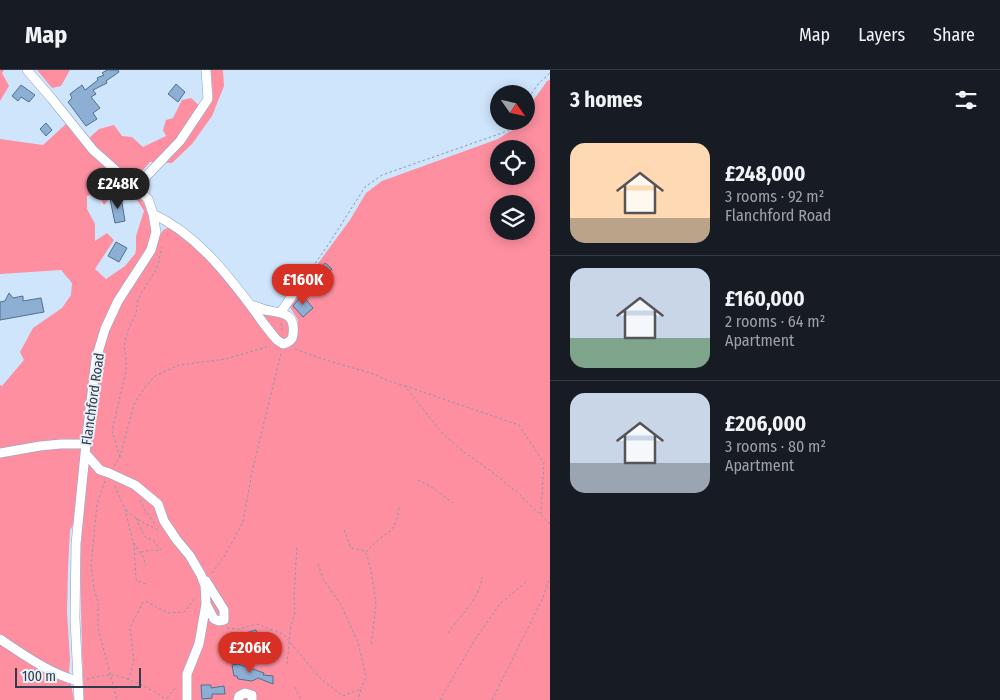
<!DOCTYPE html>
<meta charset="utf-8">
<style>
body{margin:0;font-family:"Fira Sans Condensed",sans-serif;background:#242831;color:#f1f3f6;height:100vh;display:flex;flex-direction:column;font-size:19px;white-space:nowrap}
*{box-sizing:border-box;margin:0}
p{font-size:16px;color:#9ea1a6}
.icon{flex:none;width:28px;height:28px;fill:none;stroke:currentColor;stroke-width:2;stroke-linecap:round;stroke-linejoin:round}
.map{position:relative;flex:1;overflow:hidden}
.details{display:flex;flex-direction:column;background:#171b24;width:450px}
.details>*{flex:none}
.needle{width:32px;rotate:124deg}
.controls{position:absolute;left:490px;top:15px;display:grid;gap:10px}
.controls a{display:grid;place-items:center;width:45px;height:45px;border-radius:50%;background:#171b24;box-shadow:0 2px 12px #0003;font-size:25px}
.scale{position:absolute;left:15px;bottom:12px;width:126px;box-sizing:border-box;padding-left:5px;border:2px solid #2d3b4a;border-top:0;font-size:14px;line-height:18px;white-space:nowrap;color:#2d3b4a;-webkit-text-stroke:4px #e9f0f8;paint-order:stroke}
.price{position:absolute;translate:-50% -42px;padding:0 11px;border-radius:18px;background:#d93025;color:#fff;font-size:16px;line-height:32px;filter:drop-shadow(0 1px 2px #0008)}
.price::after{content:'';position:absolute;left:50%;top:30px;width:15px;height:11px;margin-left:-8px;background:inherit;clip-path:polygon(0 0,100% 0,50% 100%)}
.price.on{background:#222;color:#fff}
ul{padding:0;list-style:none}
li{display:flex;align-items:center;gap:15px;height:125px;padding:0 20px}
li+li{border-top:1px solid #363941}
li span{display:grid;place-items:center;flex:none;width:140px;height:100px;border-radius:15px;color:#555}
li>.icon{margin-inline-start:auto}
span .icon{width:60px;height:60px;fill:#fffc;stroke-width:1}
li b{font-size:21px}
h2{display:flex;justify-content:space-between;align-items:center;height:60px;padding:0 20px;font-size:21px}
header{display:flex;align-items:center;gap:30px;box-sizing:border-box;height:70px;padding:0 25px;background:#171b24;border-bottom:1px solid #363941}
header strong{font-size:24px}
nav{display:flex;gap:28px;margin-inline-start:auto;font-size:18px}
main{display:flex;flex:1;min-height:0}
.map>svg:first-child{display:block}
.green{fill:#fd8fa0;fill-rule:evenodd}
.building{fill:#8dafd4;stroke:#4f6f91}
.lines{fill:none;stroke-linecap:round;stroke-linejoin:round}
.minor-casing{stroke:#85a7cb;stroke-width:10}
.path{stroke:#889aae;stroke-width:1;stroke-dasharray:2.5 2.5;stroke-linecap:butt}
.minor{stroke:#fff;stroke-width:9}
.labels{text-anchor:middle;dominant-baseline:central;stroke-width:4;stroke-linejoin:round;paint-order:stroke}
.street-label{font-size:14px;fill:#2d3b4a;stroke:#e9f0f8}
</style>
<header>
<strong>Map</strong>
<nav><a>Map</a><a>Layers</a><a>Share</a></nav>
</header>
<main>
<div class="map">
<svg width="550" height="630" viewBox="0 0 550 630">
<rect width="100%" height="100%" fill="#cfe5fc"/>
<path class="green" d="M0 0H4L2 3 9 16 0 31Z
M37 0H70L61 16 52 18Z
M211 0H223L224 16 212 46 192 74 172 93 150 92 137 107 131 118 149 139 153 161 145 192 163 160 177 154 198 169 253 231 284 240 298 253V250L288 234 350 150 366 123 382 111 498 69 520 55 522 51H526C526 36 539 24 547 11L550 10V630H84L82 582 80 490 83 440 70 460 68 498 67 541 70 590 69 602 74 630H0V315L2 316 24 290 20 282 33 258 62 238 71 225 72 213 61 200 0 204V69L43 75 67 53 86 71 99 59 114 55 122 66 132 67 143 77 166 66 163 60 166 50 173 48 182 30 191 28 204 40 213 28ZM499 79H526V106H499ZM97 122 104 135 107 132 108 127 123 122 136 128 144 141 136 166V180L135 184 125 196 106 209 95 199 114 170 107 163 95 171V154L87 139V126ZM499 134H526V161H499Z"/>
<path class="building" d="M107 0H118L119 2 106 11 107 13 93 20 96 24 91 27 100 38 93 43 97 49 86 56 68 32 72 28 70 24 82 15 85 20 98 10 97 8 104 5 102 3Z
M176 14 185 22 178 32 168 24Z
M21 15 35 25 29 32 21 27 18 31 12 26Z
M46 53 52 60 46 66 40 59Z
M121 127 125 151 115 153 110 129Z
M116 172 127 178 119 192 108 186Z
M325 193 332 199 325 206 319 200Z
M9 223 13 228 23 226V231L41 228 44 242 0 250V232L5 231Z
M302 225 313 238 303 247 293 236Z
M256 560 263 589 242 594 235 566Z
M238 594 264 603 263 605 273 606V614L258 608 252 611 238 609 237 606H234L232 595Z
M201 615H211V618L224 616 225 624H212V628L202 629Z"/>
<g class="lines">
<defs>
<path id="minor" d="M27 0 52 29 93 80 148 129 153 144 156 162 151 180 118 231 105 259 96 289 86 374 76 474 75 549 79 630
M136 117 180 71 208 29 206 0
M153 144C194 163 224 200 251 236 259 247 267 259 277 270L283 274C288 273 293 270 293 264 296 242 280 243 265 240 260 238 255 236 250 235
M281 242 296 220
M0 383 40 376 61 374H86
M85 383 100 400 109 403 135 415 158 434 164 451 176 469 190 486 201 505 205 515 206 534 199 574 187 604V630
M206 511 224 540V550L219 551 214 549 206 534
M0 569C24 585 50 604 78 611
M238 630 239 626 245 623 252 625V630"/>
</defs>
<use href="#minor" class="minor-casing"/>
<path class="path" d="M526 32 538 14 550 3
M301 214 330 172 365 117 382 105 502 63 510 60 517 51
M281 253 282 261
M295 279 322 289 374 304 386 310 405 316 441 362 461 380 491 401 519 424 550 454
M405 316 519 355 544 393 541 444
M120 387 112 361 126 301V288L124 276 128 260 136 244 138 229 157 198 162 177
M114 396 120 387 134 334 145 317 155 306 179 295 226 289 270 276
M418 410 433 418 453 433
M105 411 97 434 91 495 94 519 98 532V558L117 630
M115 416 125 439 133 472 143 487 146 496
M140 430 145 440 155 454
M126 440 137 449 158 460
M136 448 144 466 154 471 162 481
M344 460 351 478 364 481 367 485 372 505 376 534 371 576
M134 473 136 509 137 511 147 514
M141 482 151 480 161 481
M366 482C370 478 374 474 378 470 394 458 396 459 399 437
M318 494 323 509 340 533 358 572 366 607 361 618
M212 503 225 485 243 452 252 402 281 283
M227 558 238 559 257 554 283 564 321 609 343 626 361 619 358 630
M448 563C460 546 480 528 482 507
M287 594 291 555 295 543 294 526 297 475
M87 609C94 608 102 605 110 605 123 604 157 622 167 630
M128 610 134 592 130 558 143 532H147L168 543 184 542 196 527
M295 617 301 630
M167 628 177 616
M440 630 474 571 500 534 528 510
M492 630 543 528 550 507"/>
<use href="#minor" class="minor"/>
</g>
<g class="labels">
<g class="street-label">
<text transform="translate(93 329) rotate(-82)">Flanchford Road</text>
</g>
</g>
</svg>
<div class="controls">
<a><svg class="needle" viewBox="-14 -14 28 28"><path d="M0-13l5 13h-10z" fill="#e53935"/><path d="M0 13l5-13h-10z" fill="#9ea1a6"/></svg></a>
<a><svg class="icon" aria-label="locate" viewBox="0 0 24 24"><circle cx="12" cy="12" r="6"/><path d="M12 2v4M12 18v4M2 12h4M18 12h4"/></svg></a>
<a><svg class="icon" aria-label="layers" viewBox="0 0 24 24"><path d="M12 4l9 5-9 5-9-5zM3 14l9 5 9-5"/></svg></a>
</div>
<div class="scale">100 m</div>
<b class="price on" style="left:118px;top:140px">£248K</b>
<b class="price" style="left:303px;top:236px">£160K</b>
<b class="price" style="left:250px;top:604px">£206K</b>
</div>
<section class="details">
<h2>3 homes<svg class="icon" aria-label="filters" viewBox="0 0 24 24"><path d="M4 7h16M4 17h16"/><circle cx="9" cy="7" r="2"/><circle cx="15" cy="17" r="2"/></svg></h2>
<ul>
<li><span style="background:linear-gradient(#ffd9b3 75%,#b9a48a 0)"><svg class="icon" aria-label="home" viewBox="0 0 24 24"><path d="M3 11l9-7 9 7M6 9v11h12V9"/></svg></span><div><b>£248,000</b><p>3 rooms · 92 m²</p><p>Flanchford Road</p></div></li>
<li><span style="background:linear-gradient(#c9d6e8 70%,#7fa58c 0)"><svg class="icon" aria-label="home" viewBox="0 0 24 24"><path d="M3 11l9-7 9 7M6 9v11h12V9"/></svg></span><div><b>£160,000</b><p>2 rooms · 64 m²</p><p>Apartment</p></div></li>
<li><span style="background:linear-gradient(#c9d6e8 70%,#9aa5b1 0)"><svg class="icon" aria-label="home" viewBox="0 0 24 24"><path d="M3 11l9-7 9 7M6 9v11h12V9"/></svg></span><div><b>£206,000</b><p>3 rooms · 80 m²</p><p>Apartment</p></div></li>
</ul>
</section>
</main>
